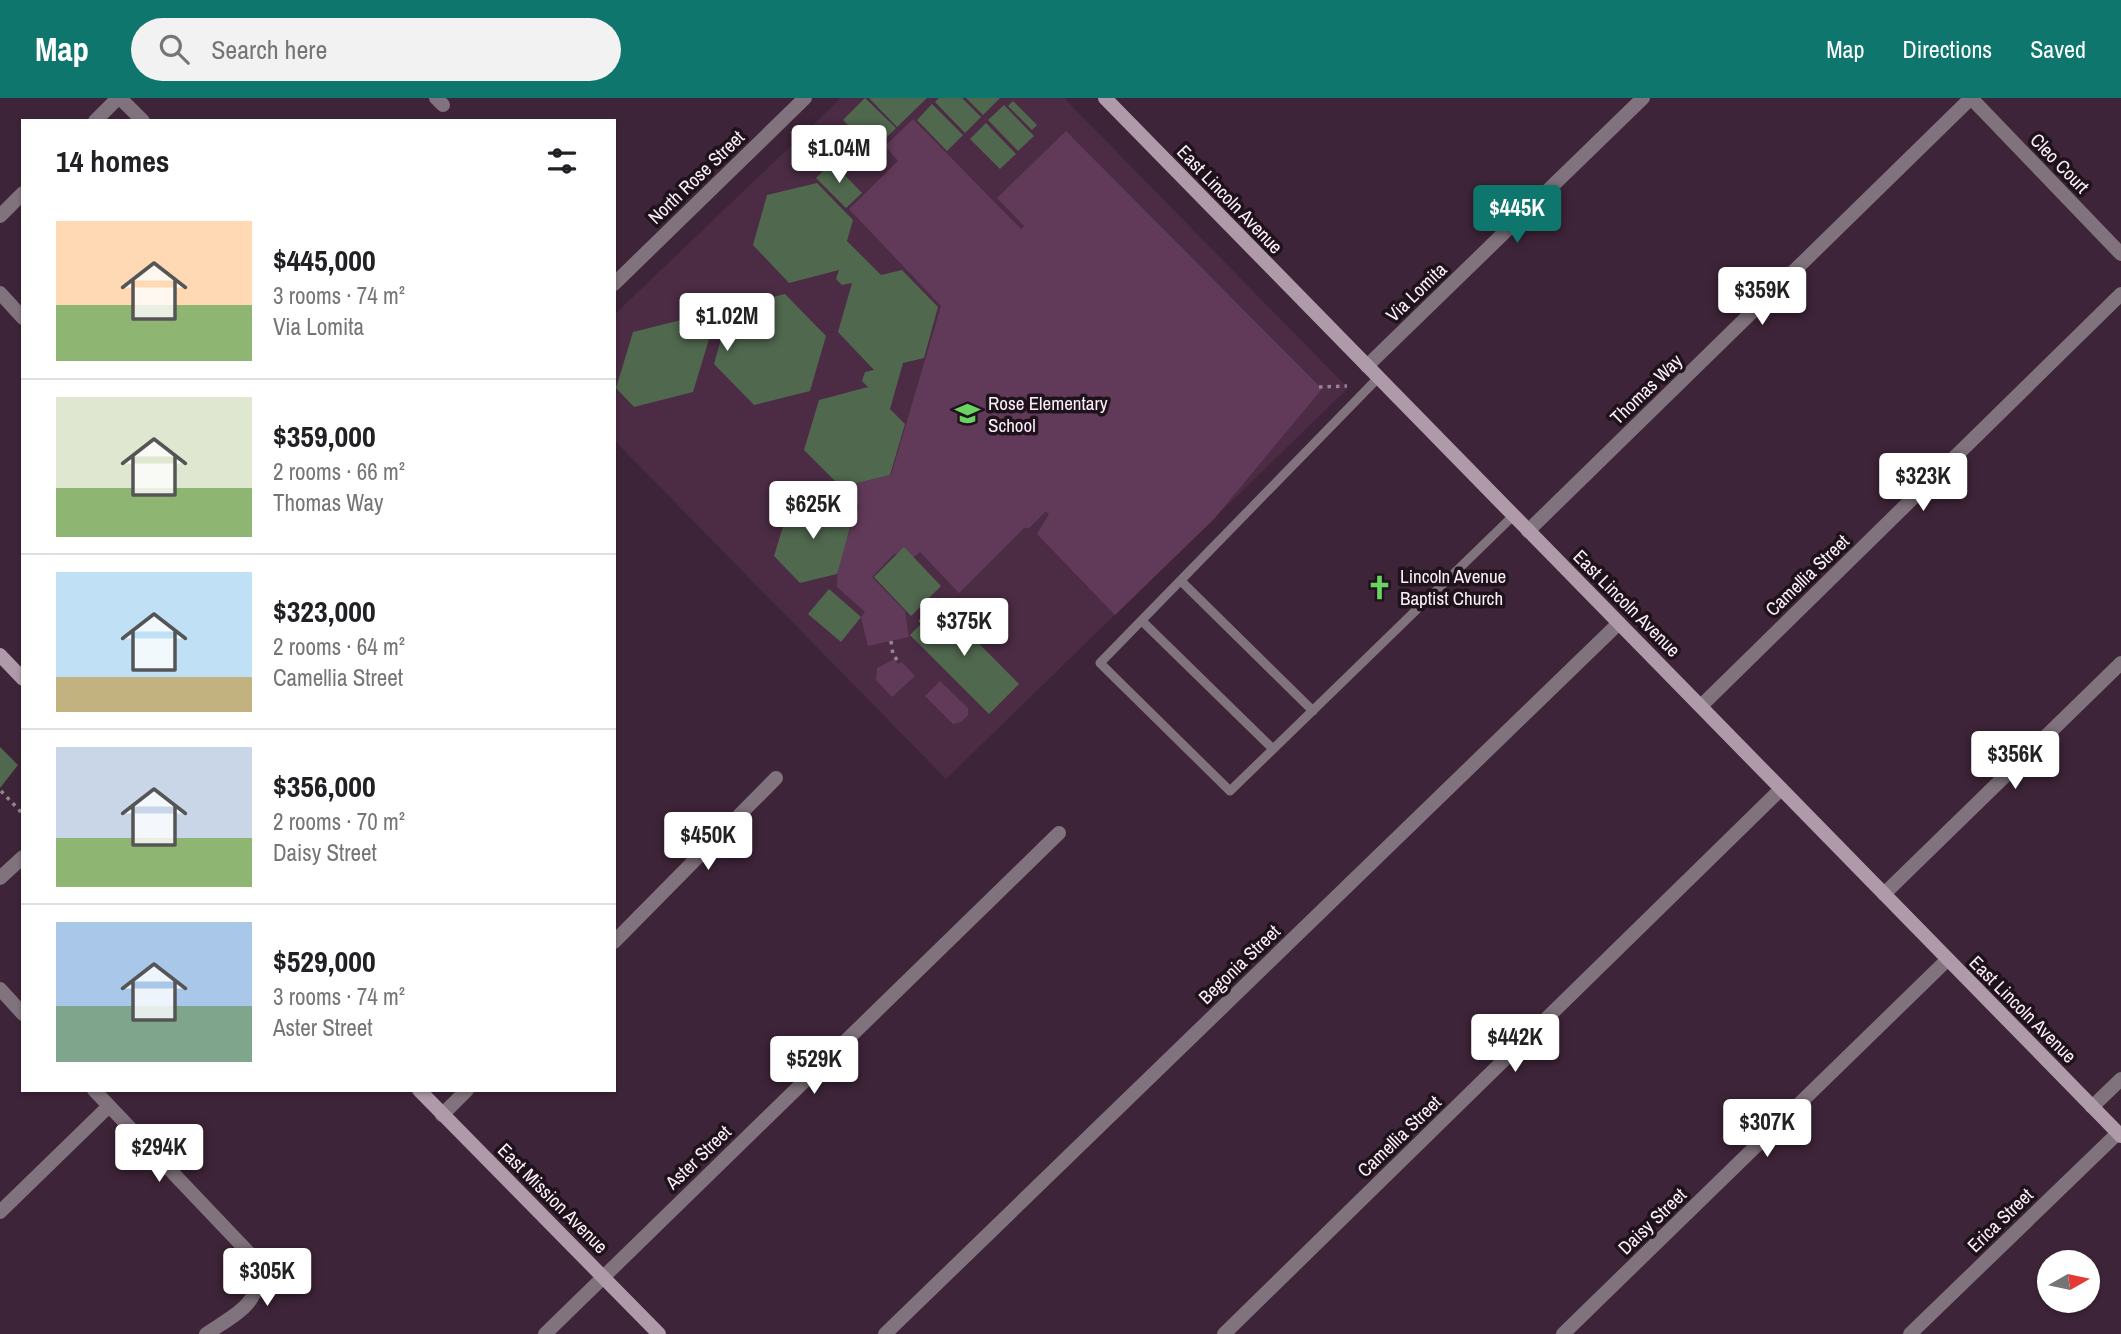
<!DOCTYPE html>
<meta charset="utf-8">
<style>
body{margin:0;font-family:"Archivo Narrow",sans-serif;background:#f2f2f2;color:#202124;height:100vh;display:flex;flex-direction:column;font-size:26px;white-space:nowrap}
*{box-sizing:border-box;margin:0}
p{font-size:23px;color:#757577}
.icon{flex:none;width:38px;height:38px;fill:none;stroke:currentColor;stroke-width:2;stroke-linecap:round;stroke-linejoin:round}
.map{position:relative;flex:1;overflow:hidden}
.details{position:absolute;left:21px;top:21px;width:595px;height:973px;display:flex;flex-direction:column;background:#fff;border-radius:0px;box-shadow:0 2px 5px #0004}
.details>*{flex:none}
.needle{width:46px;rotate:81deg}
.tools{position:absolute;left:2037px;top:1152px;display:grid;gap:14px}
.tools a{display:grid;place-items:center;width:63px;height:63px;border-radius:50%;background:#fff;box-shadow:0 2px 5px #0004;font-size:35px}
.price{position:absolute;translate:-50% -60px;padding:0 16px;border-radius:7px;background:#fff;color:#222;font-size:23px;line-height:46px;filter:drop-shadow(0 2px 4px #0008)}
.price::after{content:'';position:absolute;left:50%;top:42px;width:21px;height:16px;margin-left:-10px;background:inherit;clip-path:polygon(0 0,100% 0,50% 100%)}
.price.current{background:#0f766e;color:#fff}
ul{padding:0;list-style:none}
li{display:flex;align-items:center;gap:21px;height:175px;padding:0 35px}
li+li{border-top:2px solid #e0e0e0}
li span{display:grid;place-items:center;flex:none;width:196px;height:140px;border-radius:0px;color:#555}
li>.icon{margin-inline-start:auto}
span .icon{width:84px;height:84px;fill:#fffc;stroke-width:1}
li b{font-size:30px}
h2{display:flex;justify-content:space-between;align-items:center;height:84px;padding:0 35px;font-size:30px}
header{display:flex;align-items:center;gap:42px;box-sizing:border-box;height:98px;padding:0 35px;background:#0f766e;color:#fff}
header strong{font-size:33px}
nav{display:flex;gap:38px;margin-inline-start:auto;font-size:24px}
.search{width:490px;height:63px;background:#f2f2f2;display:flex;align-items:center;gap:18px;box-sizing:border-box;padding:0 24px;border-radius:38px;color:#757577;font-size:26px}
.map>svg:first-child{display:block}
.built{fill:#4b2c44}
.green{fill:#623a59}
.building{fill:#50684e}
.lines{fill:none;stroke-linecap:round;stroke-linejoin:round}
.path{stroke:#968291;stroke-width:3.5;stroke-dasharray:3.5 5;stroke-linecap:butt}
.service{stroke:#81737d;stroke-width:9}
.minor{stroke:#81737d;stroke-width:14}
.tertiary{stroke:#81737d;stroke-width:14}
.secondary{stroke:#af9aa9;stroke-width:14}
.labels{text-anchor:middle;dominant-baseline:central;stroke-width:7;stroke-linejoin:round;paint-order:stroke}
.street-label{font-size:19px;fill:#fdeff9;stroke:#1e121b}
.poi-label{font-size:19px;fill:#fdeff9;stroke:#1e121b;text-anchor:start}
</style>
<header>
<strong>Map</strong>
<div class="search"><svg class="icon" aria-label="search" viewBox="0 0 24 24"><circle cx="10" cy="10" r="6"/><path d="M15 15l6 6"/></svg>Search here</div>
<nav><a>Map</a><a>Directions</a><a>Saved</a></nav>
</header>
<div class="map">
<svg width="2121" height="1236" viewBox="0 0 2121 1236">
<rect width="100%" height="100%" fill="#3e2438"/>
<path class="built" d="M841 0H1064L1348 290 946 681 614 342V217Z"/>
<path class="green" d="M913 21 1021 131 1024 128 997 100 1066 33 1322 291 1214 421 1115 517 1037 436 1049 416 1046 413 1029 430H1024L959 495 920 454 914 459 894 456 872 479 905 513 909 539 868 548 861 519 865 514 837 489C836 461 850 434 859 408L841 389 891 377 941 208 849 111 898 63 885 48Z
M894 561 898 566 902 564 915 578 892 599 876 582 877 570Z
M940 583 968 610V617L961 624 953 626 925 598Z"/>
<path class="building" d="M865 0 896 30 873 53 843 22Z
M869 0H927L897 29Z
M939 0H962L981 19 965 35 935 4Z
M966 0H1000L983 17Z
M1013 3 1037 27 1032 32 1008 8Z
M932 6 963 37 947 53 917 22Z
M1004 7 1034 38 1018 53 988 22Z
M986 25 1016 56 1000 71 970 41Z
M837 28 865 57 857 65 829 36Z
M815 41 831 57 815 73 799 57Z
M832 64 862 95 846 110 816 80Z
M817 85 853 122 847 143 881 177 902 172 938 209 924 260 903 265 890 311 905 326 890 377 841 389 804 352 819 302 868 289 862 283 865 274 874 272 838 234 852 185 842 187 836 181 839 172 789 185 753 147 767 97Z
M785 196 826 238 810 293 754 307 714 266 724 230 706 235 710 238 693 294 634 309 616 290 633 234Z
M825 400 851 426 837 476 800 485 774 458 789 409Z
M904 449 941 488 911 518 874 479Z
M829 491 861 519 841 544 808 516Z
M937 503 1019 586 989 616 910 537 921 526 918 523Z
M0 649 18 667 0 690Z"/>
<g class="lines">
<path class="path" d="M1319 289 1347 288
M891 543 893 557 900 565
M1 693 22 715"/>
<path class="service" d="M1378 280 1100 565 1230 693 1513 418
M1181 483 1313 613
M1142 523 1273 651"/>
<path class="minor" d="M120 0 143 23
M436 0 443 7
M1971 0 2121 156
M95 23 118 0
M0 118 23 95
M0 195 23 220
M1367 268 1643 0
M1528 433 1971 0
M1701 608 2121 196
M1884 796 2121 565
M614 844 776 680
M0 891 23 916
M94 992 250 1156C272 1200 239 1214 206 1236
M2092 1009 2121 981
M442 1017 467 992
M0 1114 109 1008
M545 1236 1059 735
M885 1236 1619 525
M1224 1236 1781 691
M1563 1236 1947 862
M1910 1236 2118 1035"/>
<path class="tertiary" d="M614 186 805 0
M0 780 23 759"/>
<path class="secondary" d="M1105 0 2121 1038
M0 557 23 581
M419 992 659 1236"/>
</g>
<defs>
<symbol id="school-bare" viewBox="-9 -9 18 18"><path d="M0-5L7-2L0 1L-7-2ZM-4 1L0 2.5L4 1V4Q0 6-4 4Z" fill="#6bd363" stroke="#1e121b" stroke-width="2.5" paint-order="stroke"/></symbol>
<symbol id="church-bare" viewBox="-9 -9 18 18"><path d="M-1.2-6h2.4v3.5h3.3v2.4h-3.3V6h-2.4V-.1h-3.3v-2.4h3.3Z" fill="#6bd363" stroke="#1e121b" stroke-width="2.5" paint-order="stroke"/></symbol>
</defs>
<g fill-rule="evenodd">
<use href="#school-bare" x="950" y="298" width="35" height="35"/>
<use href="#church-bare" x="1362" y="472" width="35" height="35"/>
</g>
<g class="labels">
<g class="street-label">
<text transform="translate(2060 65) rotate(46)">Cleo Court</text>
<text transform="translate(696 79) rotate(-44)">North Rose Street</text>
<text transform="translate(1230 101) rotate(46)">East Lincoln Avenue</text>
<text transform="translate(1416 194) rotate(-44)">Via Lomita</text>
<text transform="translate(1646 291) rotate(-44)">Thomas Way</text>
<text transform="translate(1807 477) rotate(-44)">Camellia Street</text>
<text transform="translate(1627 505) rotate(45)">East Lincoln Avenue</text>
<text transform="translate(1239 866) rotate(-44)">Begonia Street</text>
<text transform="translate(2023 911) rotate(45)">East Lincoln Avenue</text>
<text transform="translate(1399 1038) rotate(-44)">Camellia Street</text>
<text transform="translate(698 1059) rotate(-44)">Aster Street</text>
<text transform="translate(553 1100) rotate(45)">East Mission Avenue</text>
<text transform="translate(2000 1122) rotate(-44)">Erica Street</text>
<text transform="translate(1652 1123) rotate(-44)">Daisy Street</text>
</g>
<g class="poi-label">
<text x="988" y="305">Rose Elementary<tspan x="988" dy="22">School</tspan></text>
<text x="1400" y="478">Lincoln Avenue<tspan x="1400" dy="22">Baptist Church</tspan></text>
</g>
</g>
</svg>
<div class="tools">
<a><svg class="needle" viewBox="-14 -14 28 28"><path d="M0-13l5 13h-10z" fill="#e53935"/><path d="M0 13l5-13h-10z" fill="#757577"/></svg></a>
</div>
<b class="price" style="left:839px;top:87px">$1.04M</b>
<b class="price current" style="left:1517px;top:147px">$445K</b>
<b class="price" style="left:1762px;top:229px">$359K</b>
<b class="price" style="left:727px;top:255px">$1.02M</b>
<b class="price" style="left:1923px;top:415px">$323K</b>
<b class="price" style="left:813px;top:443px">$625K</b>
<b class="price" style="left:964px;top:560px">$375K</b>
<b class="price" style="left:2015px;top:693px">$356K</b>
<b class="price" style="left:708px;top:774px">$450K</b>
<b class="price" style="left:1515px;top:976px">$442K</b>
<b class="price" style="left:814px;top:998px">$529K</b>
<b class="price" style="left:1767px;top:1061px">$307K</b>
<b class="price" style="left:159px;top:1086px">$294K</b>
<b class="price" style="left:267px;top:1210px">$305K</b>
<section class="details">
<h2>14 homes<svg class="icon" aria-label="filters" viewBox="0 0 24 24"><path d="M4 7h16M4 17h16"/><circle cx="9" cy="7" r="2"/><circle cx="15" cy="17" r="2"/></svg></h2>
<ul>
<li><span style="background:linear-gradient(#ffd9b3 60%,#8fb573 0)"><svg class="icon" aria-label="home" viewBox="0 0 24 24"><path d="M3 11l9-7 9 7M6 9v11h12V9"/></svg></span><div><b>$445,000</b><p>3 rooms · 74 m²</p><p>Via Lomita</p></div></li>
<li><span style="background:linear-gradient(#dfe7d0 65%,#8fb573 0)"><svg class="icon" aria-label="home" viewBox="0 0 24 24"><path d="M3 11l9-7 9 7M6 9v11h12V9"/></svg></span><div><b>$359,000</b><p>2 rooms · 66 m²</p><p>Thomas Way</p></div></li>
<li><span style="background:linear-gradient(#bfe0f5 75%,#c2b280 0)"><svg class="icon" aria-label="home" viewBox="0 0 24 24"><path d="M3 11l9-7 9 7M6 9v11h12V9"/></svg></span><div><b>$323,000</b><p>2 rooms · 64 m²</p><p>Camellia Street</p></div></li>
<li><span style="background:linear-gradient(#c9d6e8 65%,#8fb573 0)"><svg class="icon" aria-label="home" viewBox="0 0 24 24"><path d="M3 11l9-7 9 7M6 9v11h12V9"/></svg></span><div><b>$356,000</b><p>2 rooms · 70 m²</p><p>Daisy Street</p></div></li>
<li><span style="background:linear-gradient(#a9c7e8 60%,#7fa58c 0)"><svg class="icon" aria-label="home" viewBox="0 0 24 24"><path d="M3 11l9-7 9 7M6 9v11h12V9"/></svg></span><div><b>$529,000</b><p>3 rooms · 74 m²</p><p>Aster Street</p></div></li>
</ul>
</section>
</div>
